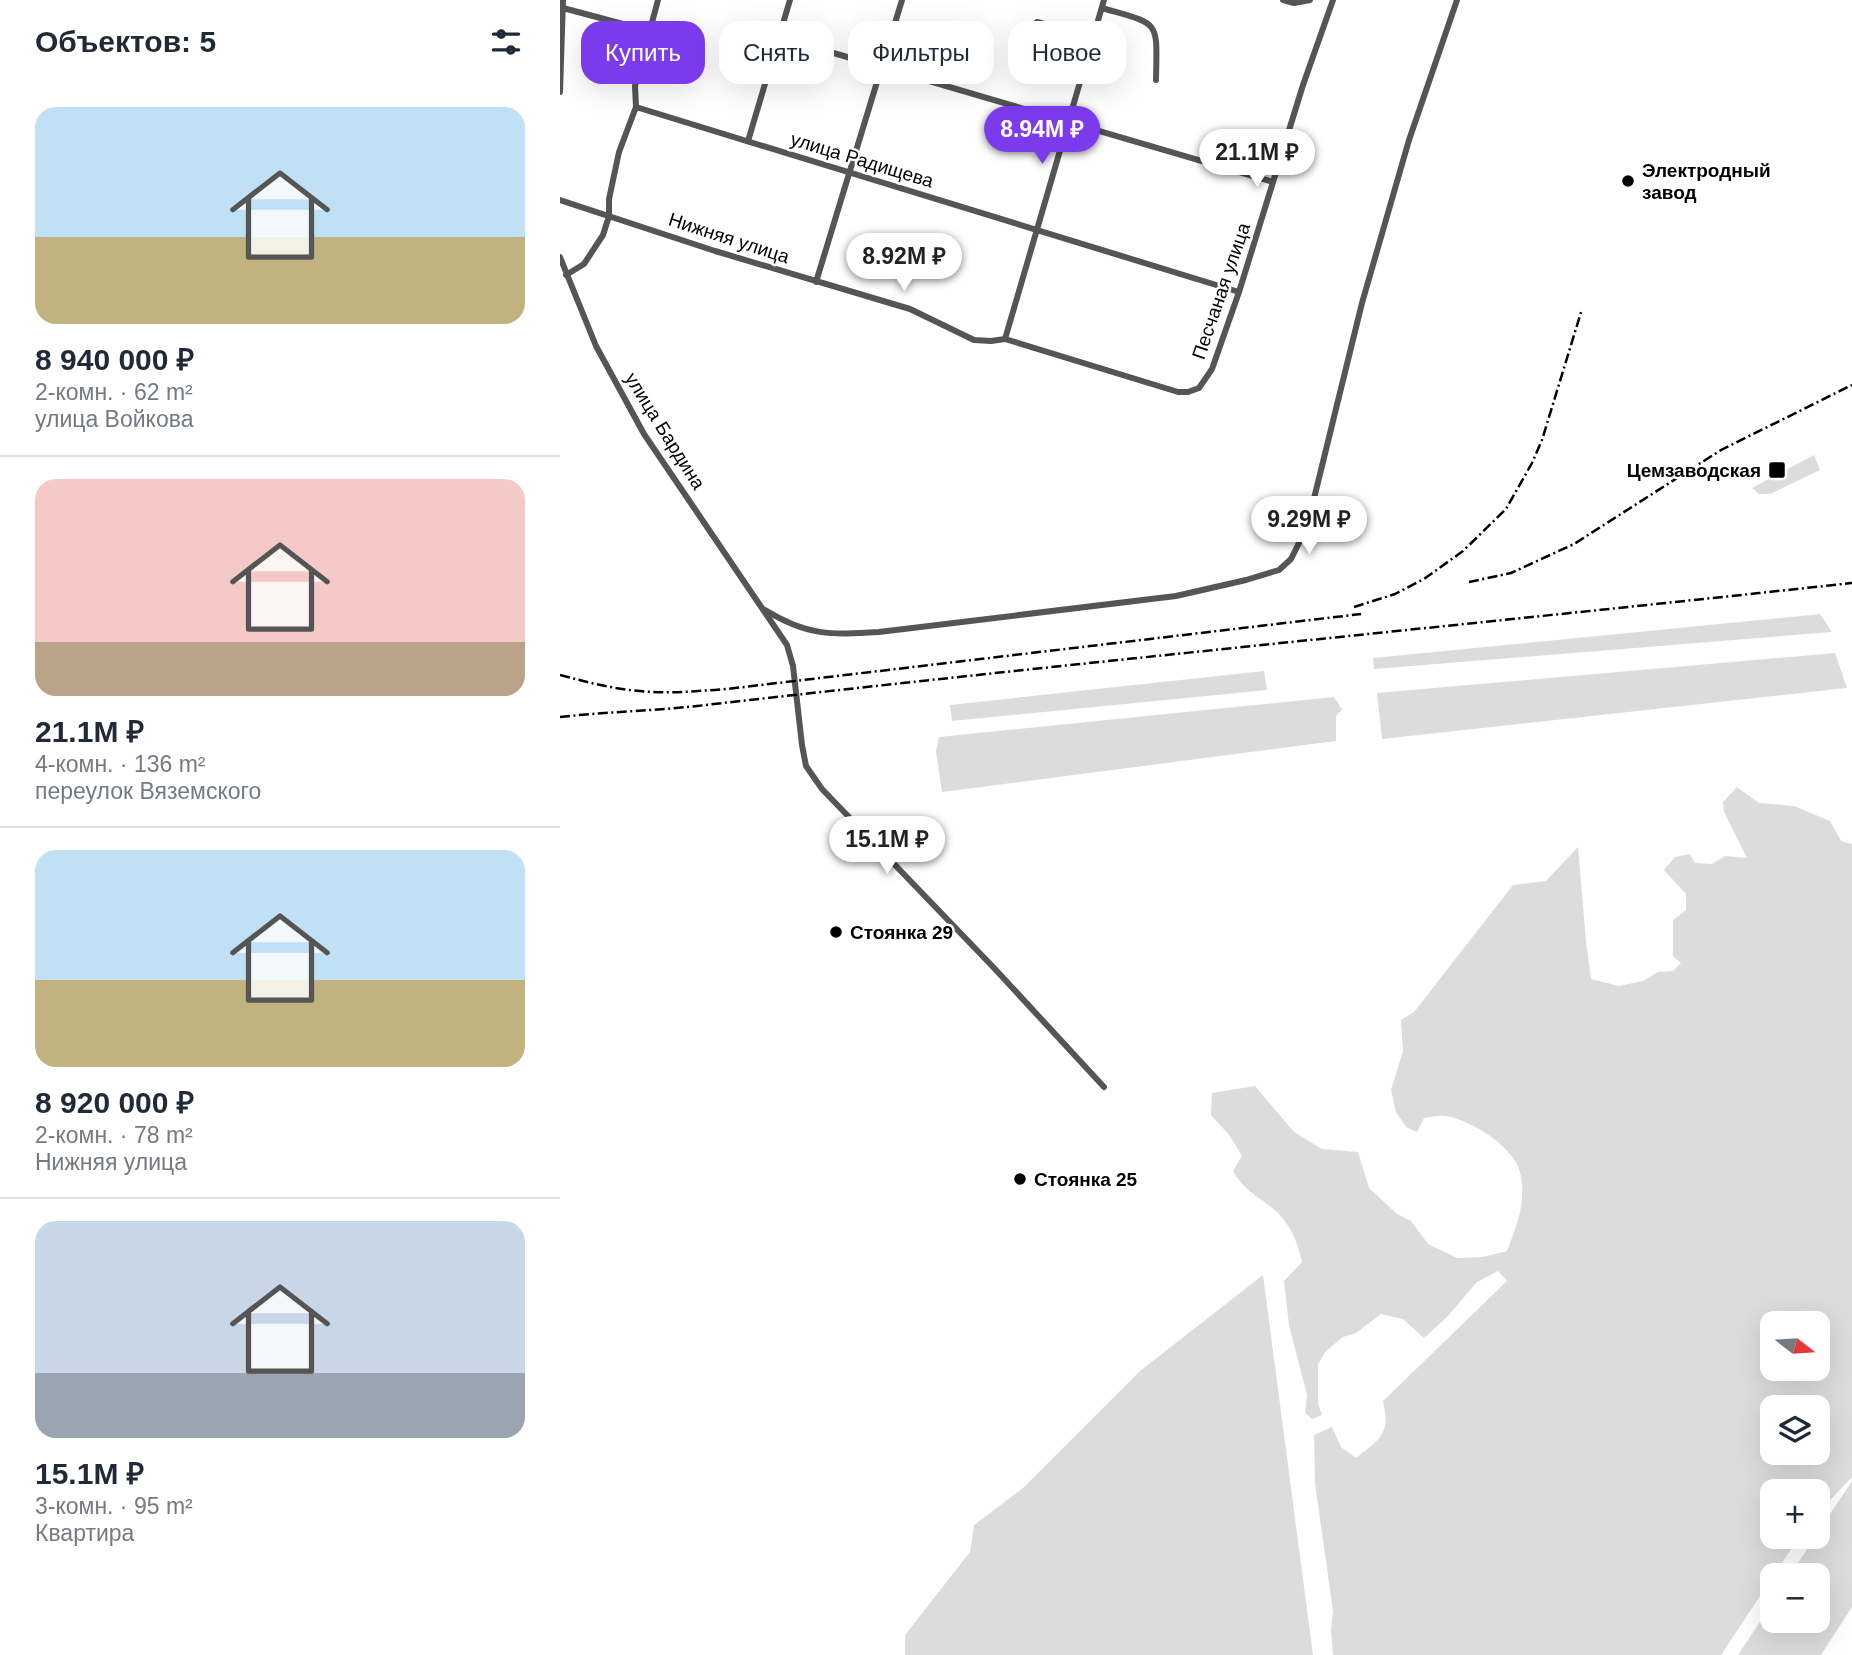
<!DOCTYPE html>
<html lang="ru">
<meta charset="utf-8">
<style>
body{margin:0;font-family:Helvetica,sans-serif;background:#f6f6f7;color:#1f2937;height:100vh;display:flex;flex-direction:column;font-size:26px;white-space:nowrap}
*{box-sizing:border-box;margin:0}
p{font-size:23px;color:#747a83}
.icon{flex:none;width:38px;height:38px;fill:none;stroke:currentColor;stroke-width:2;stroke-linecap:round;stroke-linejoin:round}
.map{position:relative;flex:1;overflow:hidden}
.sheet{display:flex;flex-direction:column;background:#fff;width:560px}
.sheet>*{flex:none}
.hud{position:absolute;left:21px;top:21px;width:665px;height:63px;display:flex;gap:14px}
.needle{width:46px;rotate:107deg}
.controls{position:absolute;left:1200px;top:1311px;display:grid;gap:14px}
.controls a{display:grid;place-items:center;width:70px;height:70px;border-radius:14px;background:#fff;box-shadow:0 7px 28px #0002;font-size:35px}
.price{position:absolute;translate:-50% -60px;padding:0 16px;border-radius:24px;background:#fff;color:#222;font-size:23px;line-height:46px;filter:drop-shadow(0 2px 4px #0008)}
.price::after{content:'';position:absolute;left:50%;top:42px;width:21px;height:16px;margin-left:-10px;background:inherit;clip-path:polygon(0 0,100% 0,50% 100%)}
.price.selected{background:#7c3aed;color:#fff}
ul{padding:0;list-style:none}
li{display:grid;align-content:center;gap:14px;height:371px;padding:0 35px}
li+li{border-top:2px solid #e0e1e3}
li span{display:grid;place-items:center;height:217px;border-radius:21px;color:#555}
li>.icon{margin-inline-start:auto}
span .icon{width:126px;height:126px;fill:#fffc;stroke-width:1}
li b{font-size:30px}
h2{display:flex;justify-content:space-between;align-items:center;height:84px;padding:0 35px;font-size:30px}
.chip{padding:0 24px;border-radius:21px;background:#fff;box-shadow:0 7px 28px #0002;font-size:24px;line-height:63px}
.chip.selected{background:#7c3aed;color:#fff}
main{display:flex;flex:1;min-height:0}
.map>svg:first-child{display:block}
.green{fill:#dcdcdc;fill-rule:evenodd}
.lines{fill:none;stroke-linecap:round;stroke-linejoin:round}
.minor{stroke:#555;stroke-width:6}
.rail{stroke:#000;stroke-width:2.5;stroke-dasharray:10 3.5 2 3.5;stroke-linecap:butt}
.poi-dot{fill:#000;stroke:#fff;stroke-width:2.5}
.labels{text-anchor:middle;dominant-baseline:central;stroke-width:5;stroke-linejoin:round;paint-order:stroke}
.street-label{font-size:19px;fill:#000;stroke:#fff}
.poi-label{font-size:19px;font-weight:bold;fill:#000;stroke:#fff;text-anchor:start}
</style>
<main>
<section class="sheet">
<h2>Объектов: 5<svg class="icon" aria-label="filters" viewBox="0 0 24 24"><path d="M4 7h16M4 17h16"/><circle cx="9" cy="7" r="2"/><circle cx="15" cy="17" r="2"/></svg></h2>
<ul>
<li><span style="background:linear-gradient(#bfe0f5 60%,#c2b280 0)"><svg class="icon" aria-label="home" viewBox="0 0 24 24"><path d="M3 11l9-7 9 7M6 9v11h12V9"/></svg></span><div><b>8 940 000 ₽</b><p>2-комн. · 62 m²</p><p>улица Войкова</p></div></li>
<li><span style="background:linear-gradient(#f6c9c9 75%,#b9a48a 0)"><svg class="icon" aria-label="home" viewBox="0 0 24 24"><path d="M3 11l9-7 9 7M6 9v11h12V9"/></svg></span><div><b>21.1M ₽</b><p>4-комн. · 136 m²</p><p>переулок Вяземского</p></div></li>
<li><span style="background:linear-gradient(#bfe0f5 60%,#c2b280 0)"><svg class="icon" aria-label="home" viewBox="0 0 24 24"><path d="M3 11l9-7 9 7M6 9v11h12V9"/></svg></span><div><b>8 920 000 ₽</b><p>2-комн. · 78 m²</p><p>Нижняя улица</p></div></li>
<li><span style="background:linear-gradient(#c9d6e8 70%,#9aa5b1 0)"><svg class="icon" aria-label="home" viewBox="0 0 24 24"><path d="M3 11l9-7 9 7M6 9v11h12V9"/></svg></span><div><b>15.1M ₽</b><p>3-комн. · 95 m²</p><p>Квартира</p></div></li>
</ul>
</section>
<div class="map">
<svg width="1292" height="1655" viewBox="0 0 1292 1655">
<rect width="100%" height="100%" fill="#fff"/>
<path class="green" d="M1254 455 1260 470 1210 494H1199L1192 488Z
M1260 614 1272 632 814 669 813 658Z
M1275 653 1287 688 822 739 817 693Z
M704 671 707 690 392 721 390 705Z
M774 697 782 709 776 716V741L382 792 376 751 379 737Z
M1177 787 1199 803 1234 806 1270 821 1281 841 1292 844V1477L1258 1513V1491H1213V1536L1239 1537 1161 1655H773L771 1630 773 1611 755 1483 754 1435 772 1427 781 1447 796 1458C820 1439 831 1434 823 1401L947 1281 938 1271 917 1282 887 1317 864 1338 843 1319 821 1314 796 1333 783 1337 766 1351 758 1364V1404L762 1415 752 1419 745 1413 747 1395 729 1325 724 1281 742 1262C738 1243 731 1226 717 1212 699 1196 686 1193 673 1171L682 1156 670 1136 651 1115 652 1093 695 1086 734 1132 762 1149 798 1152 809 1188 837 1214 851 1221 868 1244 897 1258 923 1257 947 1251C957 1225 967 1201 960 1172 954 1147 910 1119 885 1116 879 1115 871 1117 864 1118L857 1132 846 1127 836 1112 831 1090 843 1051 841 1020 854 1012 953 885 986 881 1018 847 1026 941 1031 979 1059 986 1083 981 1098 972 1113 971 1121 963 1113 956V920L1126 910V894L1104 870 1115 857 1130 854 1135 863 1152 864 1165 856 1187 858 1164 812 1163 802ZM1213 1323H1258V1368H1213ZM1213 1407H1258V1452H1213Z
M703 1275 753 1655H345V1635L410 1552 414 1525 463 1488 580 1371Z
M1292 1481V1607L1261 1655H1178L1213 1602V1620H1258V1575H1230L1255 1537 1258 1536V1532Z"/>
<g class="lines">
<path class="minor" d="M723 0 734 3 750 0
M3 8 89 31
M542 8C601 25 597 19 596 80
M477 22 534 37
M219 37 713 182
M0 92 3 0
M76 107 679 292
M188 141 230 0
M0 200 155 251 350 309 414 340 431 341 445 339 618 392H628L639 388 652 369 679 292 743 85 773 0
M0 257 36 346 84 434 227 645 233 666 242 745 246 766 262 789 435 969 544 1087
M6 275 24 264 43 235 49 216V199L59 152 76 107 75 86 98 0
M256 282 342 0
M445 339 544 0
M205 610C247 636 271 635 319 632L616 596 686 580 719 570 731 559 747 527 802 303 849 140 897 0"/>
<path class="rail" d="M909 582 951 573 1014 544 1161 450 1292 385
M794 607 835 594 864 579 903 551 946 509 972 463 982 440 1022 309
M0 675C27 682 53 689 80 691 109 694 138 691 167 689L801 614
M0 717C45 712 91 711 137 706 521 662 907 625 1292 583"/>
</g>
<g class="poi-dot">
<circle cx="1068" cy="181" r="7"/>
<rect x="1208" y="461" width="18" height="18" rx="3.5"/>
<circle cx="276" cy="932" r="7"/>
<circle cx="460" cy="1179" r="7"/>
</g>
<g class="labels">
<g class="street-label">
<text transform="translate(302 160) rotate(17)">улица Радищева</text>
<text transform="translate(169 238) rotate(18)">Нижняя улица</text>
<text transform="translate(661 291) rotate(-71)">Песчаная улица</text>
<text transform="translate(105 431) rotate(58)">улица Бардина</text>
</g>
<g class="poi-label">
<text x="1082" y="170">Электродный<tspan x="1082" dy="22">завод</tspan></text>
<text x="1201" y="470" text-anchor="end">Цемзаводская</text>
<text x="290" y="932">Стоянка 29</text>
<text x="474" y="1179">Стоянка 25</text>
</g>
</g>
</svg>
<div class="controls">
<a><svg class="needle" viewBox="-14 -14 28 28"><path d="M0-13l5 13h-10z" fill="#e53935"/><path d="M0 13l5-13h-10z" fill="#747a83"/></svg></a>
<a><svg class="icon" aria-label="layers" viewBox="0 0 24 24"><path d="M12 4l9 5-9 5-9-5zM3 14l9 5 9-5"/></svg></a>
<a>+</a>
<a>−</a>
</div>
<b class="price selected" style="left:482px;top:166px">8.94M ₽</b>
<b class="price" style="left:697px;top:189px">21.1M ₽</b>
<b class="price" style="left:344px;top:293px">8.92M ₽</b>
<b class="price" style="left:749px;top:556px">9.29M ₽</b>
<b class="price" style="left:327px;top:876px">15.1M ₽</b>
<div class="hud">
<a class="chip selected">Купить</a>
<a class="chip">Снять</a>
<a class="chip">Фильтры</a>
<a class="chip">Новое</a>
</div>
</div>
</main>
